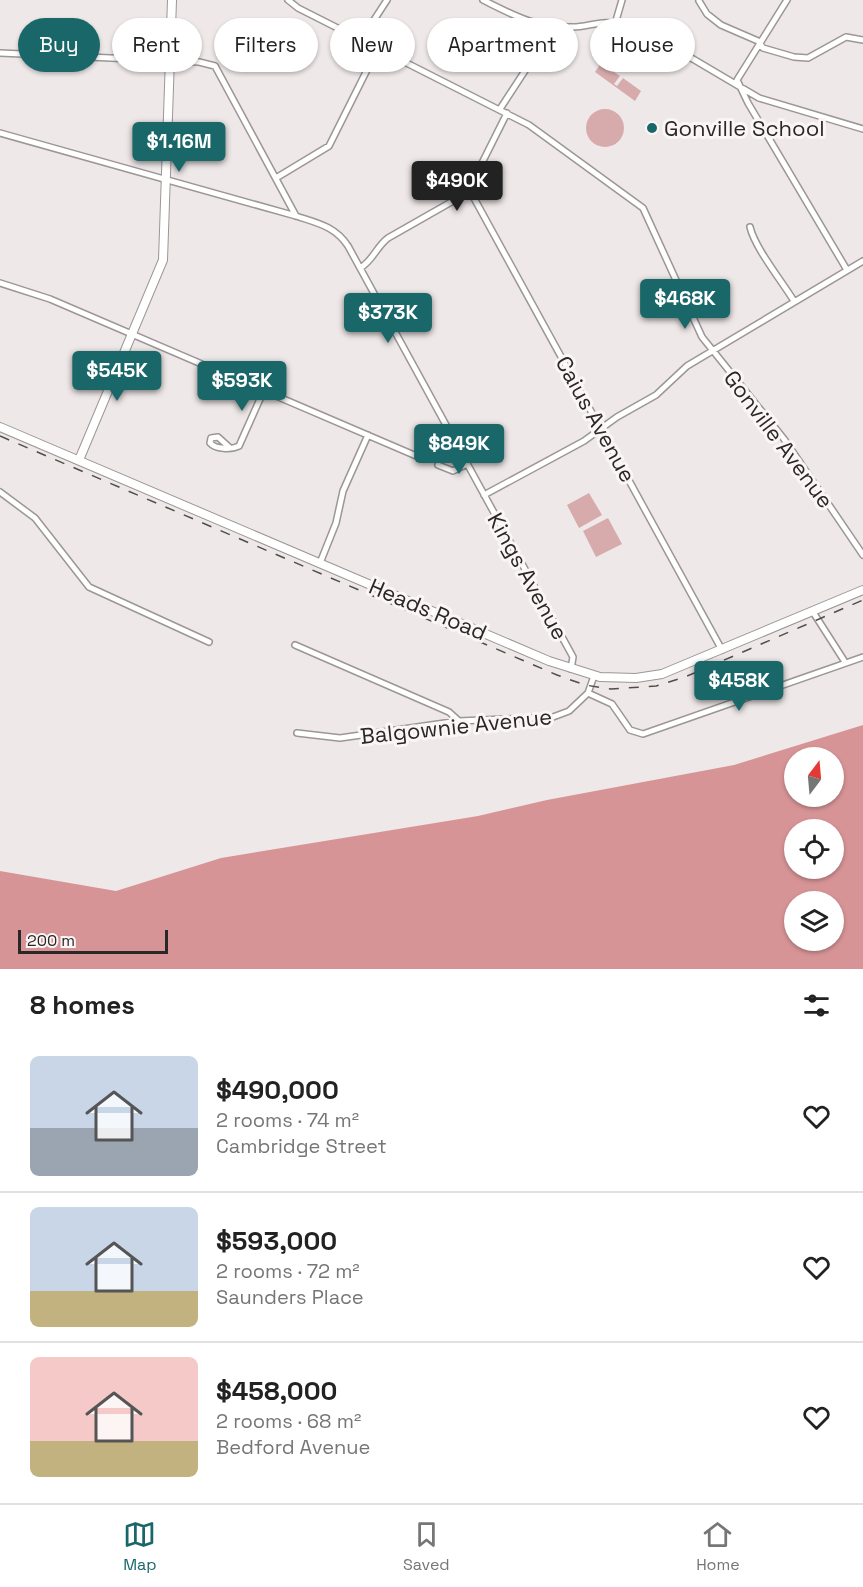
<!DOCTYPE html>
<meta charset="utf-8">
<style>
body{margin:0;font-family:"Space Grotesk",sans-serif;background:#f2f2f2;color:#222;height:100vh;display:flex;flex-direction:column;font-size:22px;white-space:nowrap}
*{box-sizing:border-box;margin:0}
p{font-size:20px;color:#767676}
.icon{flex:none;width:33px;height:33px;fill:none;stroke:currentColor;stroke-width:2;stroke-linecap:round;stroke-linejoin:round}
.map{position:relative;height:969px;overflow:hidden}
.panel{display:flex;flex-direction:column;background:#fff;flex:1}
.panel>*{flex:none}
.guide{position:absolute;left:18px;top:18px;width:828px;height:54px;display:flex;gap:12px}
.needle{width:39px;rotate:16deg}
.controls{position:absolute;left:784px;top:747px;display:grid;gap:12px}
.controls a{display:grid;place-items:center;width:60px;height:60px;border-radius:50%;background:#fff;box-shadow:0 2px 4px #0004;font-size:30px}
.scale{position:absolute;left:18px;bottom:15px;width:150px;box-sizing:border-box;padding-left:6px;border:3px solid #292727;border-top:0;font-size:16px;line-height:21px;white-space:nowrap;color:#292727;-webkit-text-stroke:4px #fcf5f5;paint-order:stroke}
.price{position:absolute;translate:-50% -51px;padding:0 14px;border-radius:6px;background:#196769;color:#fff;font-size:20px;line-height:39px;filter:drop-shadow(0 2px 3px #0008)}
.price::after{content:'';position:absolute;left:50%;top:36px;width:18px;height:14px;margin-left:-9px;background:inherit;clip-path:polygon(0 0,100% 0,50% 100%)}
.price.on{background:#222;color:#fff}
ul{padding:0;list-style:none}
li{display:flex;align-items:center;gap:18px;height:150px;padding:0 30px}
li+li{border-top:2px solid #e0e0e0}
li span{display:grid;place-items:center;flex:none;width:168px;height:120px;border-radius:9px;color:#555}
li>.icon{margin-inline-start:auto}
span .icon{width:72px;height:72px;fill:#fffc;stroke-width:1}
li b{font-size:26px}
h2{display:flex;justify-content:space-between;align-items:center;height:72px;padding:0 30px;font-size:26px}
.tag{padding:0 21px;border-radius:27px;background:#fff;box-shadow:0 2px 4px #0004;font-size:21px;line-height:54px}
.tag.on{background:#196769;color:#fff}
.tabs{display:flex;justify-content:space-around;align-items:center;height:84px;border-top:2px solid #e0e0e0;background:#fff;font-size:16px;color:#767676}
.tabs a{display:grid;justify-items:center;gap:3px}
.tabs .on{color:#196769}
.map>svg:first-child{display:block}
.pitch{fill:#d7abac}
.water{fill:#d79496;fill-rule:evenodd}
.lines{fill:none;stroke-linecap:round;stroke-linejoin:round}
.street-casing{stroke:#9c9696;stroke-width:8}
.secondary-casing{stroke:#9c9696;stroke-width:10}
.street{stroke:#fff;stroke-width:5}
.secondary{stroke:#fff;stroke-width:8}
.rail{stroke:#504d4d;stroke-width:1.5;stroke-dasharray:10 10;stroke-linecap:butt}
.poi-dot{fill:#196769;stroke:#fcf5f5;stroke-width:2}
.labels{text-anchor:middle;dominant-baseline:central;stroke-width:6;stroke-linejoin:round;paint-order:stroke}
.poi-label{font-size:22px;fill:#292727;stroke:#fcf5f5;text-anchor:start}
.street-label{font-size:22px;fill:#292727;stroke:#fcf5f5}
</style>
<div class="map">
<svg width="863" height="969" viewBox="0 0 863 969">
<rect width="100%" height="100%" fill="#efe8e8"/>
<path class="pitch" d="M601 63 620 76 614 84 617 86 623 78 641 91 635 101 595 72Z
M586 128a19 19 0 1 1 38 0a19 19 0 1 1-38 0Z
M589 493 602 515 579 528 567 505Z
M608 518 622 544 596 557 583 531Z"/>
<path class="water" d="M863 725V969H0V871L116 891 221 858 478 816 547 800 734 765ZM795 758H834V796H795ZM795 830H834V868H795ZM795 902H834V940H795Z"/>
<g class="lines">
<defs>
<path id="street" d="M288 0 298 8 529 125 643 208 702 337 784 439 863 555
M483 0C515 16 536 28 573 27 587 27 602 20 615 24L693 59 759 98 863 129
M787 0 737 80 748 103 847 270
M699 1 707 14 721 25 758 41 763 48 794 57 808 58 846 37 863 40
M615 24 622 0
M361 40 387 0
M0 53 199 62 215 66 296 216
M500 109 530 63 565 37 571 27
M0 133 296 216C317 223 335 226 348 246L573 657 571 669
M276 178 329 146 378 48
M469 189 722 650
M750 227C755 248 781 280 794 301
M360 268C373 261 376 247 388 238L467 193 507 113
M0 283 50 299 421 458 433 456 456 444
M230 448 218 437 211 438 210 443C215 449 231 450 239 446L264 390
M438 465 453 471 467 464
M0 492 35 518 89 587 209 642
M484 495 584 441 617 417 656 395 687 366 863 261
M320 563 336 523 343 491 368 435
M813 612 845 662
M295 645 449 712 459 721
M588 693 612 704 630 730 643 734 863 657
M297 733 340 738 459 721 553 717 569 711 588 693 594 676"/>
<path id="secondary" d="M0 427 549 661 600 677 636 678 662 674 863 590
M79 460 163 260 172 0"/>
</defs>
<use href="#street" class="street-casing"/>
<use href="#secondary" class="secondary-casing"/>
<use href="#street" class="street"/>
<use href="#secondary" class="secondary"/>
<path class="rail" d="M0 436 557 675 585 685 611 689 656 686 685 677 863 600"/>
</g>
<circle class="poi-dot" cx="652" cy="128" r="6"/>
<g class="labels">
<g class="poi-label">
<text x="664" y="128">Gonville School</text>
</g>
<g class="street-label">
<text transform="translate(596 419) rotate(61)">Caius Avenue</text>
<text transform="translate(779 439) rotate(53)">Gonville Avenue</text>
<text transform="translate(528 576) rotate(61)">Kings Avenue</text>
<text transform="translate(428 609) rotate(23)">Heads Road</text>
<text transform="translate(456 726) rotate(-6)">Balgownie Avenue</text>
</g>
</g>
</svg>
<div class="controls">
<a><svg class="needle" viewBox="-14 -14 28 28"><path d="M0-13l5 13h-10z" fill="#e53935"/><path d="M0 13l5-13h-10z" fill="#767676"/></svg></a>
<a><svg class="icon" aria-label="locate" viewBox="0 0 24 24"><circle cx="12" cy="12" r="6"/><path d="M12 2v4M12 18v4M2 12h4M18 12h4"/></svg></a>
<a><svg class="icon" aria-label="layers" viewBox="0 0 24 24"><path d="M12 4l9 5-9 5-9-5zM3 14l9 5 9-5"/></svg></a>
</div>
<div class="scale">200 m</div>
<b class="price" style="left:179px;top:173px">$1.16M</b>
<b class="price on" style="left:457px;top:212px">$490K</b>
<b class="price" style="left:685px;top:330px">$468K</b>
<b class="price" style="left:388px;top:344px">$373K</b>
<b class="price" style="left:117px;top:402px">$545K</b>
<b class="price" style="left:242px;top:412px">$593K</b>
<b class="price" style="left:459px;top:475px">$849K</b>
<b class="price" style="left:739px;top:712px">$458K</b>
<div class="guide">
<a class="tag on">Buy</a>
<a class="tag">Rent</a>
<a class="tag">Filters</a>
<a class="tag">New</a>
<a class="tag">Apartment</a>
<a class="tag">House</a>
</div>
</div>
<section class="panel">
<h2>8 homes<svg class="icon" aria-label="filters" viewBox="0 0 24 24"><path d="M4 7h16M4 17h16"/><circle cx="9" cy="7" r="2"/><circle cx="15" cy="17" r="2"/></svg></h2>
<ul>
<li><span style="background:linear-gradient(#c9d6e8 60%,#9aa5b1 0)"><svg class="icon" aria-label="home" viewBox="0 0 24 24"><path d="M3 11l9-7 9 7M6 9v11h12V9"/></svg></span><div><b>$490,000</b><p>2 rooms · 74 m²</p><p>Cambridge Street</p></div><svg class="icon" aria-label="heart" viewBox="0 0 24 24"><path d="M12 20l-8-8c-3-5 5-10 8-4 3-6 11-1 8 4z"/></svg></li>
<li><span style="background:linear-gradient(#c9d6e8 70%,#c2b280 0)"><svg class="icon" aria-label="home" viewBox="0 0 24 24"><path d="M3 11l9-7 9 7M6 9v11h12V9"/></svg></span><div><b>$593,000</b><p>2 rooms · 72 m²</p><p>Saunders Place</p></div><svg class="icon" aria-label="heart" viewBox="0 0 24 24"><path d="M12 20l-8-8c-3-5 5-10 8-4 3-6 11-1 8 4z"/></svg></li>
<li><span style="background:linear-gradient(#f6c9c9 70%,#c2b280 0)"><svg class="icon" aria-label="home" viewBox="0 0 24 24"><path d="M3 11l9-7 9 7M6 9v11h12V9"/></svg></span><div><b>$458,000</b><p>2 rooms · 68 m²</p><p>Bedford Avenue</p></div><svg class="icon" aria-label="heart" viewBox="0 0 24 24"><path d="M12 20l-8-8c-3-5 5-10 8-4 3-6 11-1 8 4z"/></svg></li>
</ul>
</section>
<nav class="tabs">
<a class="on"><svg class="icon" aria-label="map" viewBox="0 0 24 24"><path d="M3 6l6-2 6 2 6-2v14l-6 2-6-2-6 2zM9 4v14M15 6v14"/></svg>Map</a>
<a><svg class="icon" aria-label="saved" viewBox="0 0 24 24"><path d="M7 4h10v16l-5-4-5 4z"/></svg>Saved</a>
<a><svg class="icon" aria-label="home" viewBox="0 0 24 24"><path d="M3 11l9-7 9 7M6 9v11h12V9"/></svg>Home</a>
</nav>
